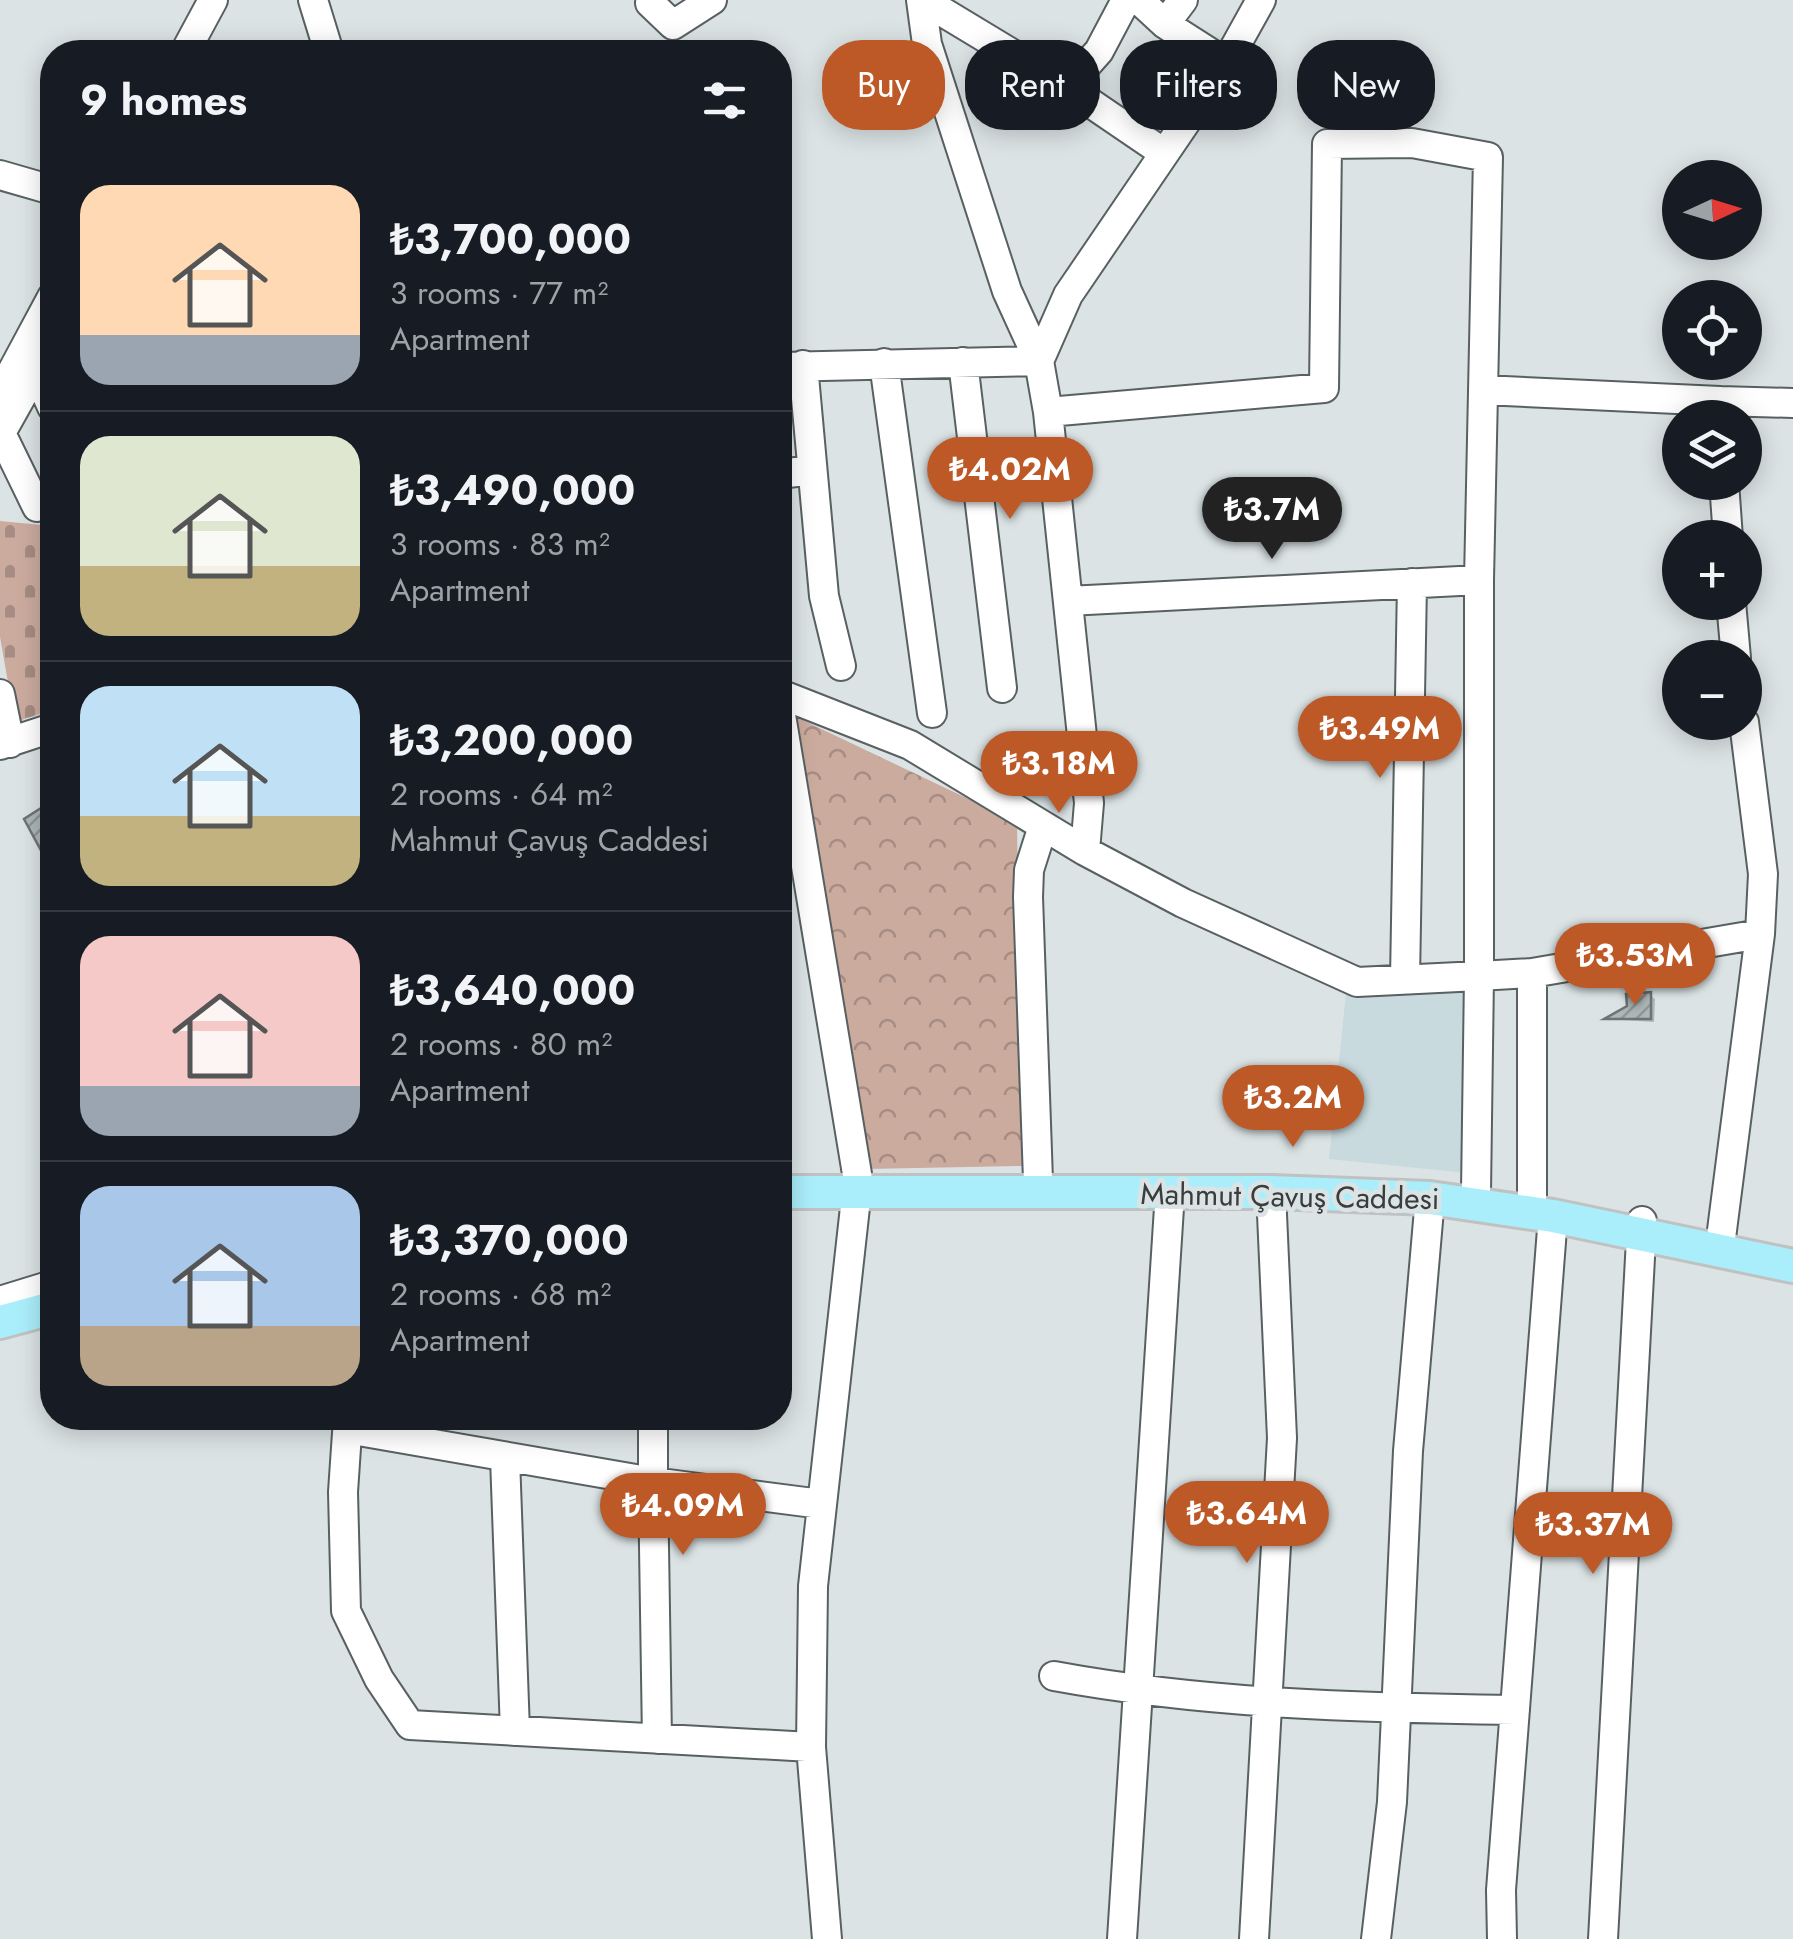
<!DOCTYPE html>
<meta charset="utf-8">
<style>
body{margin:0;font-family:Jost,sans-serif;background:#20242c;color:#f1f3f6;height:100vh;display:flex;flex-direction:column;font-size:38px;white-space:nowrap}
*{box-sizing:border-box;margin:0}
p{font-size:32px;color:#9ea1a6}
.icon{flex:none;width:55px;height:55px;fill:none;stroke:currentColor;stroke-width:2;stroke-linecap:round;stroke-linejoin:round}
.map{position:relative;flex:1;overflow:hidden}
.sheet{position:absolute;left:40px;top:40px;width:752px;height:1390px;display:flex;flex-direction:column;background:#171b24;border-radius:40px;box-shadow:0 5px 25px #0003}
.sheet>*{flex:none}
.hud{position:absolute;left:822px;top:40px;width:820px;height:90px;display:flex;gap:20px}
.needle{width:65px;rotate:86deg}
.fabs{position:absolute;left:1662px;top:160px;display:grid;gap:20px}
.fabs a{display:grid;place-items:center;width:100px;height:100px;border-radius:50%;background:#171b24;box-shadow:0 5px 25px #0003;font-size:50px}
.price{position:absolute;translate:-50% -85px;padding:0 22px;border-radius:35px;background:#bd5926;color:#fff;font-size:32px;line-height:65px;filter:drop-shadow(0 2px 5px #0008)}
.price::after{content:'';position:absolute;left:50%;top:60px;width:30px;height:22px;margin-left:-15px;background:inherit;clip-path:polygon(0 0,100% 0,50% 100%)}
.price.on{background:#222;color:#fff}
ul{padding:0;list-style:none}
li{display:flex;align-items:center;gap:30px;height:250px;padding:0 40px}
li+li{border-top:2px solid #363941}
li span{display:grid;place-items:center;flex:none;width:280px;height:200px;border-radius:30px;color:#555}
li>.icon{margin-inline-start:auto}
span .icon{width:120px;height:120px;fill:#fffc;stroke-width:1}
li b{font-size:42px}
h2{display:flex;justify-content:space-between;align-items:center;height:120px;padding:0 40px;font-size:42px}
.chip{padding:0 35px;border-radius:40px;background:#171b24;box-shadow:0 5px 25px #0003;font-size:35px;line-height:90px}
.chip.on{background:#bd5926;color:#fff}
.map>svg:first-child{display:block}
.built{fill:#c8dade}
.forest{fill:url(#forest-crowns)}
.cemetery{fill:url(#cemetery-stones)}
.shadow{fill:#0003}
.building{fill:url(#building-hatch);stroke:#6c7476;stroke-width:2.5}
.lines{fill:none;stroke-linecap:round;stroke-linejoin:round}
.minor-casing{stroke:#586061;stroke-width:32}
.major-casing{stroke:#c0c1c1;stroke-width:38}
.minor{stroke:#fff;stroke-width:28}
.major{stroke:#abeefb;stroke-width:32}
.labels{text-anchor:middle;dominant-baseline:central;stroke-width:9;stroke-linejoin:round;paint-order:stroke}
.street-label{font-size:30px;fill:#3a3d3e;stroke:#dbe3e5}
</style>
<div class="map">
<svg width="1793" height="1939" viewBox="0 0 1793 1939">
<defs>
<pattern id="forest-crowns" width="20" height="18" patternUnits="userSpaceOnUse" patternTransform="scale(2.5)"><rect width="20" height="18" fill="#cbab9e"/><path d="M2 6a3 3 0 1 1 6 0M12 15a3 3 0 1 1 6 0" fill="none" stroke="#a68c82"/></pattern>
<pattern id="cemetery-stones" width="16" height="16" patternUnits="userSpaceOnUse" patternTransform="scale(2.5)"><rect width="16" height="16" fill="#cbab9e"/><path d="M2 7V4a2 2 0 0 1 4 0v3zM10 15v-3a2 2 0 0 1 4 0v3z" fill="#a68c82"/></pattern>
<pattern id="building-hatch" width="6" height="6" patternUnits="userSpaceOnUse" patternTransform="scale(2.5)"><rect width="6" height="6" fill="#aeb7b8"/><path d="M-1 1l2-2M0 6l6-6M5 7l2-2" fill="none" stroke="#8f9697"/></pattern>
</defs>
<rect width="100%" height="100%" fill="#dbe3e5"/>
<path class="built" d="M1466 988 1467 1173 1329 1159 1346 993Z"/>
<path class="forest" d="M792 715 1017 822 1022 1166 867 1169Z"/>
<path class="cemetery" d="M0 521 52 526V710L15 722 0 637Z"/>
<path class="shadow" d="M1650 995 1655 999 1654 1022 1608 1019Z"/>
<path class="building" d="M52 801V871L24 819Z
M1651 992V1019H1604L1627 1006 1626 994Z"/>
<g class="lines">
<defs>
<path id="minor" d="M313 0 329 52
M921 0 927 44 1007 291 1039 361
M923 0 1067 87 1099 51 1126 0
M1139 0 1165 24 1226 63 1261 0
M650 3 673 25 712 0
M1165 24 1183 0
M185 52 213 0
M1067 87 1164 153
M0 175 52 190
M1039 361 1068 295 1226 63
M963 362 1002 688
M884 363 932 713
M803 365 824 596 841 666
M780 367 1039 361 1048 412 1089 803 1085 851 1183 903 1357 982 1479 976 1476 1192
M36 371 52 407
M1483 390 1720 401 1721 418
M0 394 52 297
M1720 401 1793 403
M1048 412 1324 388 1327 144 1412 143 1488 157 1479 580V976L1532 973 1760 934 1763 874 1744 722
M780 474 812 470
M1724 482 1728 538
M37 507 1 433 52 342
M1068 601 1479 580
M1731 602 1736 658
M0 694 10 743
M780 694 910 745 1085 851
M780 709 858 1180 813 1586 811 1747 827 1939
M0 745 52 728
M1405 979 1412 583
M1038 1180 1028 897 1029 870 1043 826
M1532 1200V973
M1721 1238 1760 934
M0 1301 52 1285
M348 1418 343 1492 346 1611 379 1679 410 1725 811 1747
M347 1429 653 1482V1418
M505 1458 515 1731
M1054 1676C1206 1704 1361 1708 1515 1710
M657 1739 653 1482 821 1504
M1122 1939 1170 1192
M1254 1939 1282 1438 1271 1192
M1376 1939 1392 1802 1408 1451 1430 1198
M1502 1939 1501 1890 1553 1216
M1603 1939 1642 1221"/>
<path id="major" d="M780 1192H1271L1430 1198 1553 1216 1793 1266
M0 1322 52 1308"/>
</defs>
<use href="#minor" class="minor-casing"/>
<use href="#major" class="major-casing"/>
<use href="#minor" class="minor"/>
<use href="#major" class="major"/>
</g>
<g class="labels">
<g class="street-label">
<text transform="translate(1290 1196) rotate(1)">Mahmut Çavuş Caddesi</text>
</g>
</g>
</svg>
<div class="fabs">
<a><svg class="needle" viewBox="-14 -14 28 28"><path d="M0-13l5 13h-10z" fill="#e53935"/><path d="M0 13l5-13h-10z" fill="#9ea1a6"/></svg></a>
<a><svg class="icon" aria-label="locate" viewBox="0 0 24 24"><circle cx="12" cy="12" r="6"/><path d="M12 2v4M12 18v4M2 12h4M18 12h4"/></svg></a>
<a><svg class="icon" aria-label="layers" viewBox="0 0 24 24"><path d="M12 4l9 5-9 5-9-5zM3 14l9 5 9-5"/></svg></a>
<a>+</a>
<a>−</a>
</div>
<b class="price" style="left:1010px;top:522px">₺4.02M</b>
<b class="price on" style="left:1272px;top:562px">₺3.7M</b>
<b class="price" style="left:1380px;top:781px">₺3.49M</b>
<b class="price" style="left:1059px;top:816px">₺3.18M</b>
<b class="price" style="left:1635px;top:1008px">₺3.53M</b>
<b class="price" style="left:1293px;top:1150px">₺3.2M</b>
<b class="price" style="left:683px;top:1558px">₺4.09M</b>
<b class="price" style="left:1247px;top:1566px">₺3.64M</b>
<b class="price" style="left:1593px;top:1577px">₺3.37M</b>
<div class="hud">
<a class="chip on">Buy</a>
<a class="chip">Rent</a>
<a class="chip">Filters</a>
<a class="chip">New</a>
</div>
<section class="sheet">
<h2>9 homes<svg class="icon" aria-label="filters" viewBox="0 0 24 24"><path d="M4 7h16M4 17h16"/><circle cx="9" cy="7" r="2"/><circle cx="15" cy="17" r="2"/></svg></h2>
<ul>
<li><span style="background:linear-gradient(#ffd9b3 75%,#9aa5b1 0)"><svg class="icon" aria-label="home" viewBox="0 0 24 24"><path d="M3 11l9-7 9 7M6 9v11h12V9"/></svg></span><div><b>₺3,700,000</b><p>3 rooms · 77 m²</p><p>Apartment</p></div></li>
<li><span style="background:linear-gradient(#dfe7d0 65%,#c2b280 0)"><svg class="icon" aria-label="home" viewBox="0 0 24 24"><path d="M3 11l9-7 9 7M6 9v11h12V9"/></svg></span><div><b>₺3,490,000</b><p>3 rooms · 83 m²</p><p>Apartment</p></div></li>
<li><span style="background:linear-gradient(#bfe0f5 65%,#c2b280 0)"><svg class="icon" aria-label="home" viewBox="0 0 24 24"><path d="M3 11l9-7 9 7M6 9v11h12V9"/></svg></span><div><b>₺3,200,000</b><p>2 rooms · 64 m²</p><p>Mahmut Çavuş Caddesi</p></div></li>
<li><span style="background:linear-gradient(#f6c9c9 75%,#9aa5b1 0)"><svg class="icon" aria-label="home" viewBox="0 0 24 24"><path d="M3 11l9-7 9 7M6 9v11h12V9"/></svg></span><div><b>₺3,640,000</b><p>2 rooms · 80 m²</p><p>Apartment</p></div></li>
<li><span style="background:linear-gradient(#a9c7e8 70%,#b9a48a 0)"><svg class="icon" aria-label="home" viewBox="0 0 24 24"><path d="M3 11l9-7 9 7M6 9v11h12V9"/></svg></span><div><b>₺3,370,000</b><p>2 rooms · 68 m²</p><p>Apartment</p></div></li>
</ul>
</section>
</div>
